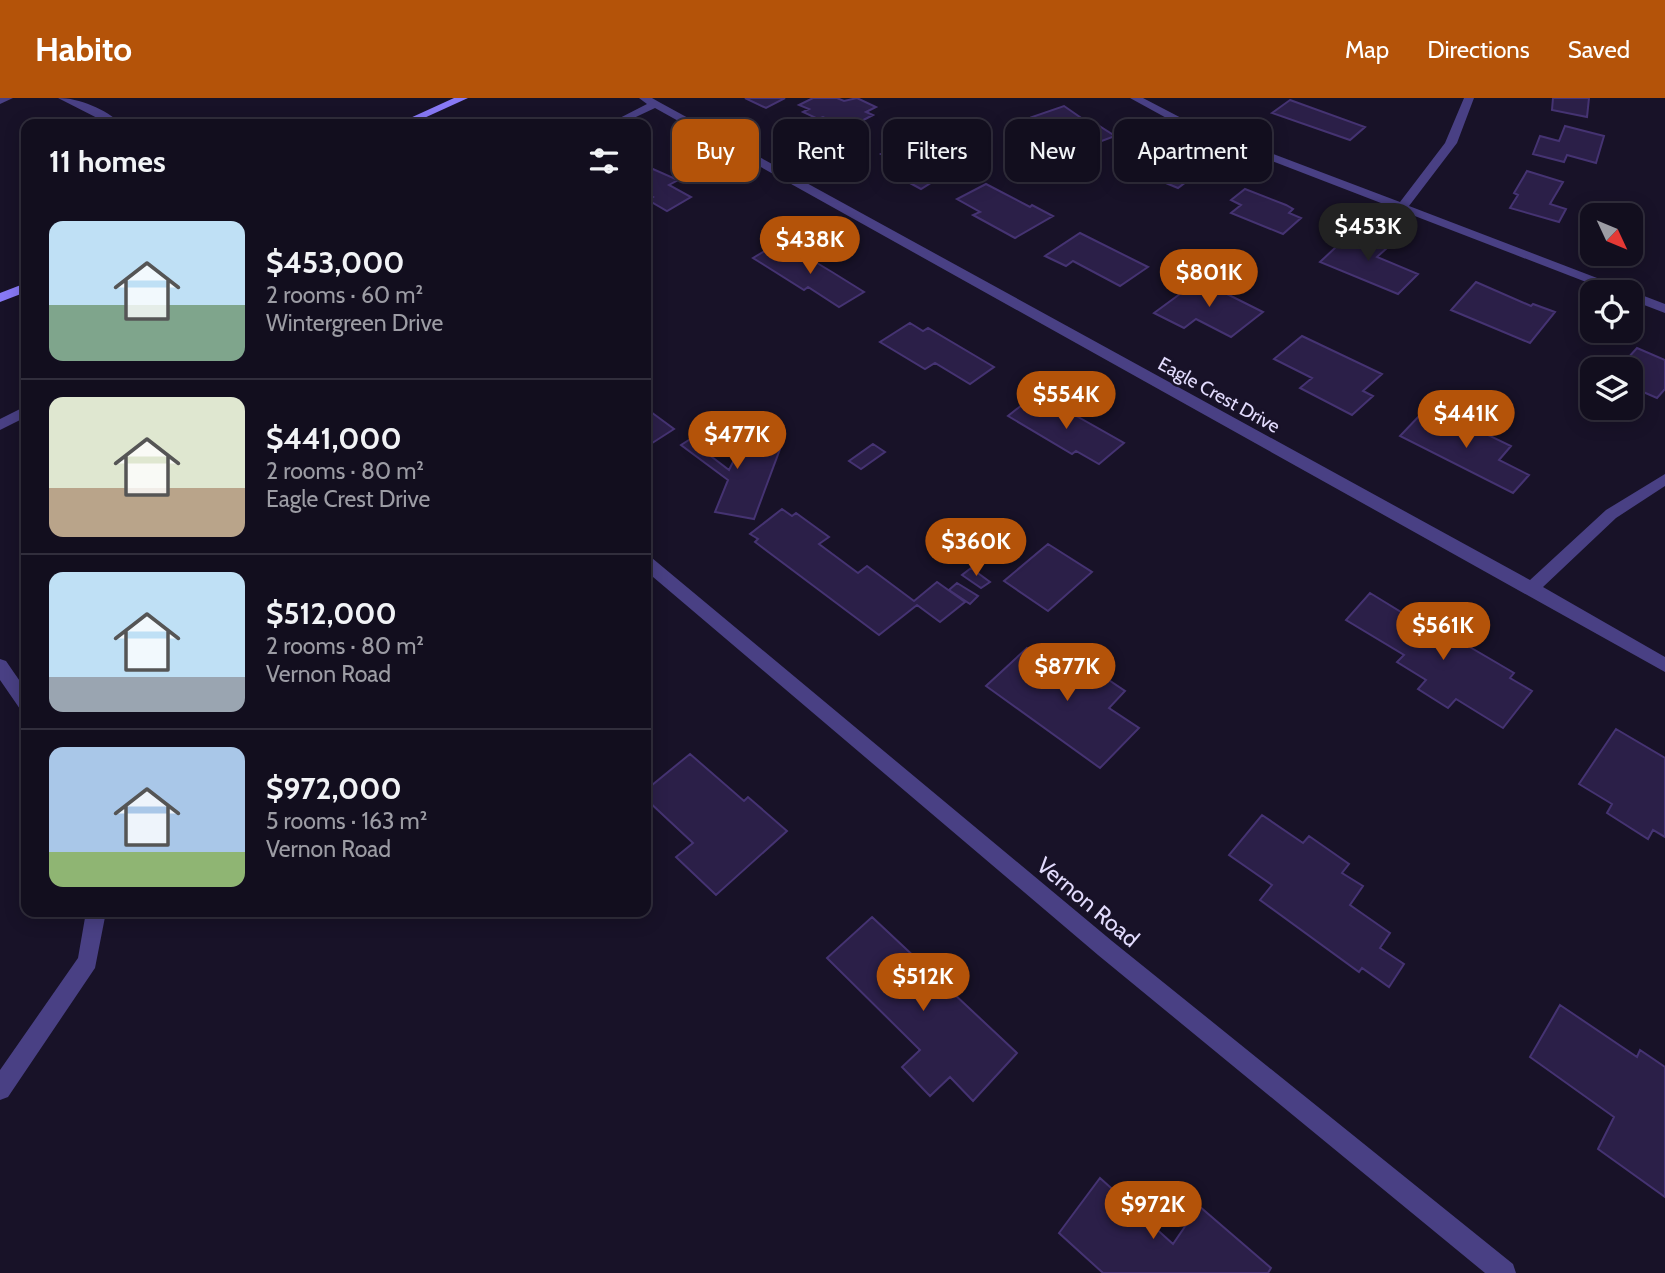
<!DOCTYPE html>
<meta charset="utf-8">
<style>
body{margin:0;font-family:Cabin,sans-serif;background:#1b1727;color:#f1f3f6;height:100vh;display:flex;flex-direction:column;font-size:26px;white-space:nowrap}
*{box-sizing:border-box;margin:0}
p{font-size:23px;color:#9c9ca4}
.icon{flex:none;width:38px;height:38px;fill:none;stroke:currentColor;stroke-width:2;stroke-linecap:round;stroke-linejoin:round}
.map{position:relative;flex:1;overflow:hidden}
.sheet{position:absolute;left:21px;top:21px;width:630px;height:798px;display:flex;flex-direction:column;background:#120e1e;border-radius:14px;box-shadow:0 4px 18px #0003,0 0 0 2px #312e3c}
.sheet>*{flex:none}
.hud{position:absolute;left:672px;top:21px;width:665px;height:63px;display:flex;gap:14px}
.needle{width:46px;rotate:134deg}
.buttons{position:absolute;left:1580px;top:105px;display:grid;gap:14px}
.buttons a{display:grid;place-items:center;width:63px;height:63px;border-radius:14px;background:#120e1e;box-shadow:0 4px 18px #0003,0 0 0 2px #312e3c;font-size:35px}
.price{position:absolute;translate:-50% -60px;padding:0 16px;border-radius:24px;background:#b45309;color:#fff;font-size:23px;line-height:46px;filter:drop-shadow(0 2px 4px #0008)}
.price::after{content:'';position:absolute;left:50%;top:42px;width:21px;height:16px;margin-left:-10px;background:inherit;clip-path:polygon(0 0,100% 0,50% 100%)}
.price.on{background:#222;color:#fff}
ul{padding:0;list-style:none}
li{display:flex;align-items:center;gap:21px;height:175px;padding:0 28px}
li+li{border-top:2px solid #312e3c}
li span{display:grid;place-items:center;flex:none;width:196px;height:140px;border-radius:14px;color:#555}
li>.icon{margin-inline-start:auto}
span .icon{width:84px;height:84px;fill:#fffc;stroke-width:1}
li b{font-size:30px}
h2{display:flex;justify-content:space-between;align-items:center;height:84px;padding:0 28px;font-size:30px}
.chip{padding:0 24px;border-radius:14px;background:#120e1e;box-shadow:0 4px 18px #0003,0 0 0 2px #312e3c;font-size:24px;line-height:63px}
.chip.on{background:#b45309;color:#fff}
header{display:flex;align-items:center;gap:42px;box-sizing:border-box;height:98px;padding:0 35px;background:#b45309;color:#fff}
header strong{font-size:33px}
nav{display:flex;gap:38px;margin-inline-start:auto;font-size:24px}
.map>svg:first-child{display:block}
.building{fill:#2b1f48;stroke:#453372;stroke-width:2}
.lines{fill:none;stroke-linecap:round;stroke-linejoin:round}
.lane{fill:#494084;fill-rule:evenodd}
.street{fill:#494084;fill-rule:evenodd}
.secondary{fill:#8879f6;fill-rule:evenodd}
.labels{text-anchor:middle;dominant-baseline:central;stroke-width:5;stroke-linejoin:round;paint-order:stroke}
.far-street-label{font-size:19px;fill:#e2dbfd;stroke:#181228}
.street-label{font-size:23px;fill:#e2dbfd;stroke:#181228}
</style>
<header>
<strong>Habito</strong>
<nav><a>Map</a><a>Directions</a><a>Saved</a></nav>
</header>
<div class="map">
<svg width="1665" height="1175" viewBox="0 0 1665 1175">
<rect width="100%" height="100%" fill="#181228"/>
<path class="building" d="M745 0H785L766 10Z
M813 0H837L844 3 857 0 876 9 866 14 873 17 848 30 861 36 836 49 809 35 833 24 823 19 818 21 803 14 809 11 799 7Z
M1553 0H1589L1587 19 1552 12Z
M1290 2 1365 29 1350 42 1272 15Z
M1064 8 1090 26 1093 24 1115 38 1075 53 1042 31 1047 30 1032 19Z
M1565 28 1604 38 1596 65 1567 57 1564 64 1533 56 1540 38 1559 43Z
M909 42 942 60 945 58 961 66 921 91 895 77 908 71 881 56Z
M1153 51 1203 71 1178 90 1146 77 1150 73 1132 66Z
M646 68 678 82 669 87 691 99 667 113 648 102 653 99 646 95Z
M1527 73 1563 84 1550 106 1566 111 1559 124 1510 110 1518 97 1514 95Z
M986 86 1030 109 1032 107 1053 118 1015 140 973 117 980 114 957 101Z
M1245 91 1286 107 1293 111 1289 115 1301 120 1283 136 1231 115 1241 107 1231 102Z
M1352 134 1388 149 1377 159 1418 176 1398 196 1320 164Z
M1080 135 1148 169 1120 188 1073 163 1066 168 1045 158Z
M792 150 832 174 864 194 839 209 808 189 804 192 753 160 768 151 778 157Z
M1199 182 1263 214 1231 239 1196 221 1184 230 1154 215Z
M1476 184 1531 208 1533 206 1555 214 1530 245 1451 212Z
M910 225 923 233 928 230 994 269 970 286 935 265 925 271 880 244Z
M1302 238 1382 276 1363 293 1373 298 1352 317 1300 290 1312 280 1274 261Z
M1637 250 1665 262V291L1657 300 1634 290 1631 293V271H1618Z
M1032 299 1066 319 1071 315 1124 345 1099 366 1076 353 1072 356 1008 318Z
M651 314 674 331 646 349V315Z
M1421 316 1445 328 1453 320 1511 348 1499 362 1529 377 1513 395 1400 338Z
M711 328 734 344 712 359 729 372 743 344 780 351 754 421 715 414 728 382 681 347Z
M873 346 885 354 861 371 849 363Z
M782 411 792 418 796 415 829 439 819 446 858 475 867 468 914 503 937 484 965 504 940 524 917 507 879 537 755 444 758 441 750 436Z
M1048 446 1092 474 1048 513 1004 483Z
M971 470 990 484 981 490 962 477Z
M957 485 978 498 970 506 949 492Z
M1370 495 1406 517 1410 514 1514 575 1510 580 1532 593 1503 630 1456 601 1448 610 1418 591 1426 582 1397 564 1404 557 1346 522Z
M1027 550 1055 569 1070 556 1125 593 1109 610 1139 630 1100 670 986 588Z
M1616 631 1665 660V739L1653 732 1648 741 1607 715 1612 706 1579 686Z
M690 656 744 703 748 699 787 733 716 797 676 759 693 745 646 701V692Z
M1262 717 1303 745 1309 738 1349 766 1342 775 1363 788 1350 807 1390 835 1380 850 1404 866 1389 889 1362 870 1359 874 1260 802 1272 787 1229 757Z
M872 819 1017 955 973 1003 950 979 930 998 902 969 920 952 827 860Z
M1560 907 1637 959 1640 952 1665 969V1099L1598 1051 1614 1019 1530 959Z
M1100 1080 1173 1146 1199 1108 1271 1170 1268 1175H1103L1059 1135Z"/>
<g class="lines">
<path class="lane" d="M0 0H13L0 6Z
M58 0C79 0 106 11 121 26H109Z"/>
<path class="street" d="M639 0H652L659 4 1530 482 1606 412 1665 376V388L1616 420 1543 489 1665 559V574L655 10 621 26H608L647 6Z
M1130 0H1143L1189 24 1400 104 1445 45 1464 0H1474L1457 45 1409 108 1665 206V215L1631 202V194H1612L1181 28Z
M26 308V319L0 332V321Z
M646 458 652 460 1112 843 1513 1166 1516 1175H1485L1098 857 646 473Z
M0 561 6 563 26 592V613L20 611 0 582Z
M86 814H106L95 870 8 999 0 1002V972L78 860Z"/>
<path class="secondary" d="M454 0H468L411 26H397Z
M26 185V194L0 204V195Z"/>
</g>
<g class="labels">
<g class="far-street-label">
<text transform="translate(1219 297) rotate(29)">Eagle Crest Drive</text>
</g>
<g class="street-label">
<text transform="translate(1088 804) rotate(40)">Vernon Road</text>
</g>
</g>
</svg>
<div class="buttons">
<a><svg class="needle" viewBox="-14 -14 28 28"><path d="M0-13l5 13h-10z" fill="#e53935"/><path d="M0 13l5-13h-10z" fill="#9c9ca4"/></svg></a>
<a><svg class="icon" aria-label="locate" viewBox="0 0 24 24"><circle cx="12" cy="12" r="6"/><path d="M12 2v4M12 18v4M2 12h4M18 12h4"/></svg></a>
<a><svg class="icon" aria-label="layers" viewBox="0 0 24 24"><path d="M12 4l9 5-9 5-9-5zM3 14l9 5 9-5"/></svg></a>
</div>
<b class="price on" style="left:1368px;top:165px">$453K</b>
<b class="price" style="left:810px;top:178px">$438K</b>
<b class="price" style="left:1209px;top:211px">$801K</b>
<b class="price" style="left:1066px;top:333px">$554K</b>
<b class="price" style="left:1466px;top:352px">$441K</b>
<b class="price" style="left:737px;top:373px">$477K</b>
<b class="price" style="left:976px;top:480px">$360K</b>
<b class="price" style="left:1443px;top:564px">$561K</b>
<b class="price" style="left:1067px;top:605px">$877K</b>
<b class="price" style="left:923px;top:915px">$512K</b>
<b class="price" style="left:1153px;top:1143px">$972K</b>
<div class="hud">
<a class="chip on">Buy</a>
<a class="chip">Rent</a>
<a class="chip">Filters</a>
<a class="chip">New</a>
<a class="chip">Apartment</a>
</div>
<section class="sheet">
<h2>11 homes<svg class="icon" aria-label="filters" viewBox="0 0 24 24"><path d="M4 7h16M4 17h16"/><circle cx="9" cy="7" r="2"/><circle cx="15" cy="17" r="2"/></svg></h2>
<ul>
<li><span style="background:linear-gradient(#bfe0f5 60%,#7fa58c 0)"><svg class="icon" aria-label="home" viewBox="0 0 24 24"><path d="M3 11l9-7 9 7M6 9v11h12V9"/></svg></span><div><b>$453,000</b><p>2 rooms · 60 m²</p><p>Wintergreen Drive</p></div></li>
<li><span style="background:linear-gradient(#dfe7d0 65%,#b9a48a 0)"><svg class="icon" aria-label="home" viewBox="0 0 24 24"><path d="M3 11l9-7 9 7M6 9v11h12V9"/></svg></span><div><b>$441,000</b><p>2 rooms · 80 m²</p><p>Eagle Crest Drive</p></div></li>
<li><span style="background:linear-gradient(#bfe0f5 75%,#9aa5b1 0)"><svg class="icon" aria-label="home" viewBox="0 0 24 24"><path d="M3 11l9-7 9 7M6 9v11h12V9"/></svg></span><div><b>$512,000</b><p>2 rooms · 80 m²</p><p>Vernon Road</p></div></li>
<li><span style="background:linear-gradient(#a9c7e8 75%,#8fb573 0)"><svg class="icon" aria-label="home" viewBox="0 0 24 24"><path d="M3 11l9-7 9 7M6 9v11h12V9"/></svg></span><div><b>$972,000</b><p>5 rooms · 163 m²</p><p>Vernon Road</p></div></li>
</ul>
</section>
</div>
